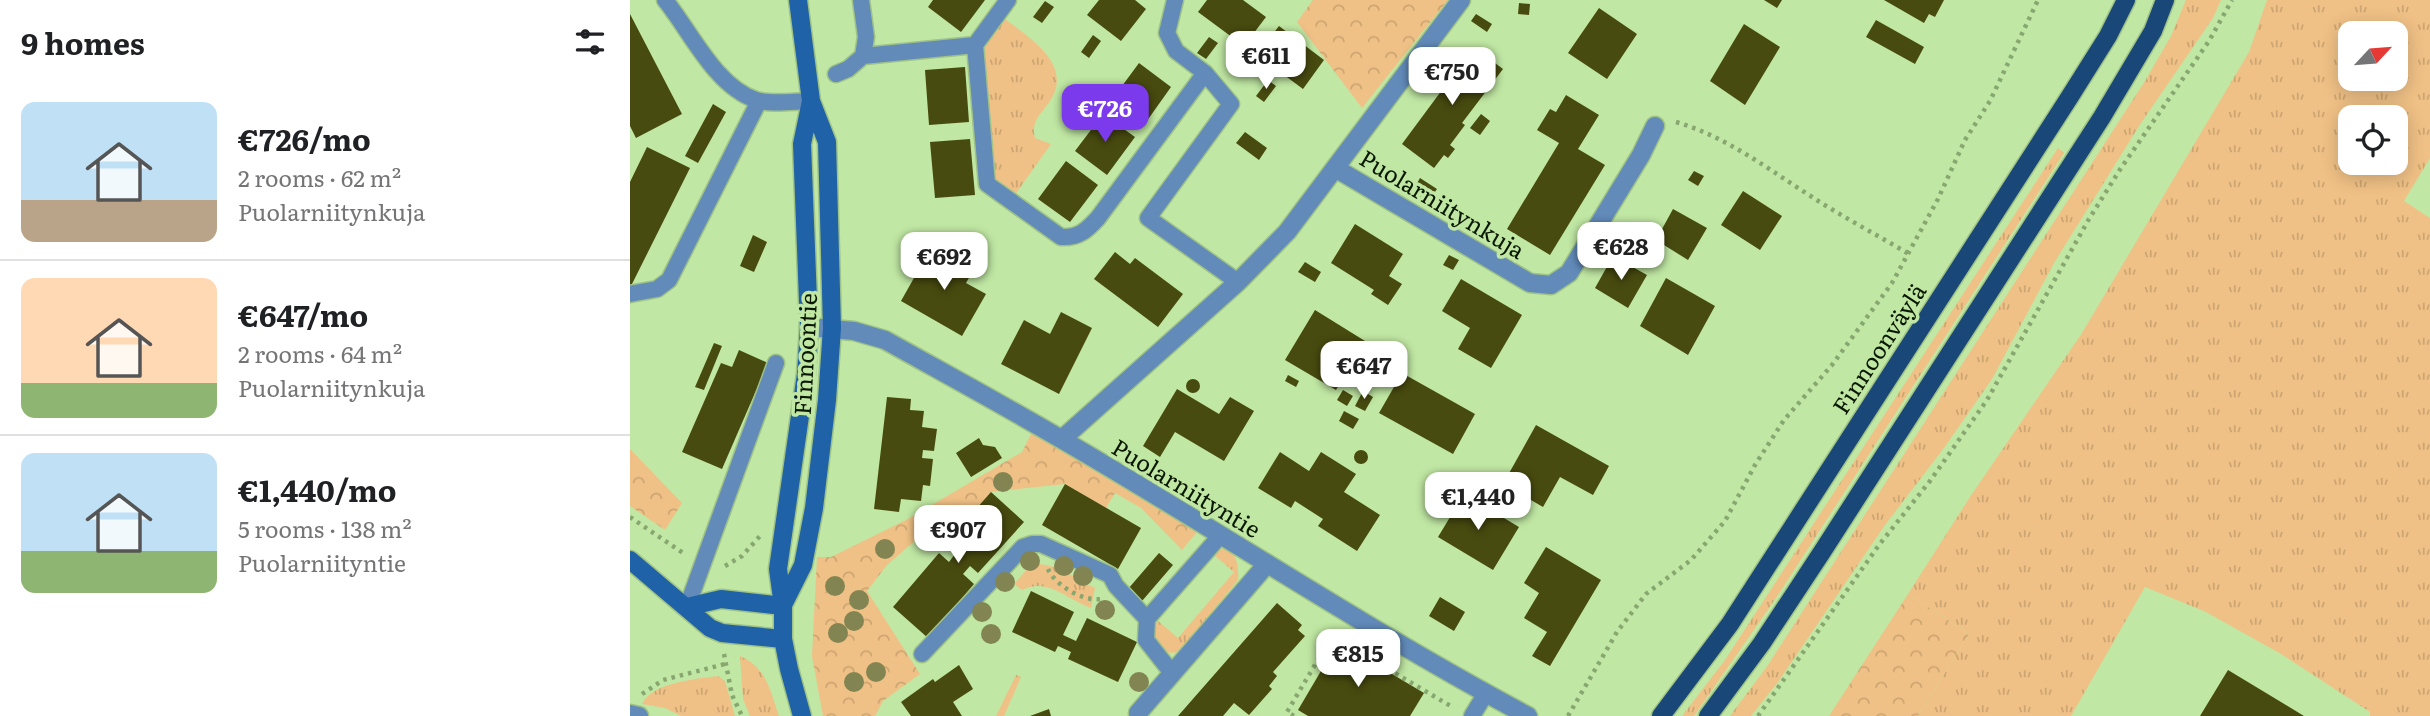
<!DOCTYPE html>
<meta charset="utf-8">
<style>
body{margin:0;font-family:Literata,serif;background:#f6f6f6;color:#202124;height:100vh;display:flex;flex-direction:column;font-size:26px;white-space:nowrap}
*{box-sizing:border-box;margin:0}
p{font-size:23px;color:#757577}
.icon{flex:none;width:38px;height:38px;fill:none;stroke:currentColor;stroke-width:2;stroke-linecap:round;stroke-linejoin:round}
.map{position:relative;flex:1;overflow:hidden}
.details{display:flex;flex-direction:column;background:#fff;width:630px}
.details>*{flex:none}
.needle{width:46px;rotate:64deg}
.fabs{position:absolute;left:1708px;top:21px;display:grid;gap:14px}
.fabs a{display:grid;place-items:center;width:70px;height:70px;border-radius:14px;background:#fff;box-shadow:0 4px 18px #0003;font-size:35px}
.price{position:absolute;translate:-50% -60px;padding:0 16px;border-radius:14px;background:#fff;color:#222;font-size:23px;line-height:46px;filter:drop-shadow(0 2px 4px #0008)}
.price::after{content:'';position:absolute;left:50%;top:42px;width:21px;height:16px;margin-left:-10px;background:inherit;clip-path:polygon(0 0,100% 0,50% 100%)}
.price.selected{background:#7c3aed;color:#fff}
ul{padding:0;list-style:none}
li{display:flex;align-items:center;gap:21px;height:175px;padding:0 21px}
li+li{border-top:2px solid #e0e0e0}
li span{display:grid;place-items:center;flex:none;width:196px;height:140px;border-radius:14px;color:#555}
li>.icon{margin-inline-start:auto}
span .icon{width:84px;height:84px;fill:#fffc;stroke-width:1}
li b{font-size:30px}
h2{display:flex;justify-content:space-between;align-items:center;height:84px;padding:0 21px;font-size:30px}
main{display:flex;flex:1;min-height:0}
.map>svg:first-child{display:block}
.grass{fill:url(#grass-tufts);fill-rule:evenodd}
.forest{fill:url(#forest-crowns)}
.building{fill:#484b0f}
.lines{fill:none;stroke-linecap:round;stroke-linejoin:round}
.lane-casing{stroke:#9fc286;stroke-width:19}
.street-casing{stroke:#9fc286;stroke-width:21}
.secondary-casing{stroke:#9fc286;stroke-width:21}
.primary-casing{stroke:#9fc286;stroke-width:21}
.path{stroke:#87a670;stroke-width:4.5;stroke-dasharray:3.5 5;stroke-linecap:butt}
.lane{stroke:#628bba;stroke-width:16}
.street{stroke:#628bba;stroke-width:18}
.secondary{stroke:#1f62a7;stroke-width:18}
.primary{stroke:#194778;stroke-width:18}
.tree{fill:#828552}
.labels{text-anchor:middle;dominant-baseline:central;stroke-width:7;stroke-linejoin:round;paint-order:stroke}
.street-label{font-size:23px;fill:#0b1801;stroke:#c0e7a3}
</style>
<main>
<section class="details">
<h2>9 homes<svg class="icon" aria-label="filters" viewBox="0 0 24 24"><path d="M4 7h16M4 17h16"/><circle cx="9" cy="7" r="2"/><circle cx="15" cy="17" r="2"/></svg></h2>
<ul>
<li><span style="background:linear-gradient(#bfe0f5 70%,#b9a48a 0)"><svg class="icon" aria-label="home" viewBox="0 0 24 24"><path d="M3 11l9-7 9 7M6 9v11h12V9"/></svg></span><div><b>€726/mo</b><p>2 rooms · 62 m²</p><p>Puolarniitynkuja</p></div></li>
<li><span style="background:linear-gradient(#ffd9b3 75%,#8fb573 0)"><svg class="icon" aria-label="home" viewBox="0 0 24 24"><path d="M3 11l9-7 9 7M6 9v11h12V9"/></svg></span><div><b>€647/mo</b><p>2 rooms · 64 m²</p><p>Puolarniitynkuja</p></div></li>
<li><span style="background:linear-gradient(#bfe0f5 70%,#8fb573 0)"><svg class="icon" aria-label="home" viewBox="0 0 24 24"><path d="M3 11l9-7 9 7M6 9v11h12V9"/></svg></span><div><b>€1,440/mo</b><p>5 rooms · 138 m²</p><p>Puolarniityntie</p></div></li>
</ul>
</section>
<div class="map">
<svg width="1800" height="716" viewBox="0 0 1800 716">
<defs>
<pattern id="grass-tufts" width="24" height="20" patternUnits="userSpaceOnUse" patternTransform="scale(1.75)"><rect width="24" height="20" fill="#f0c186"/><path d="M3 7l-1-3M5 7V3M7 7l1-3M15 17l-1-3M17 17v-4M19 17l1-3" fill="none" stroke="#cca572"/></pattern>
<pattern id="forest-crowns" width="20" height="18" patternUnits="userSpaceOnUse" patternTransform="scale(1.75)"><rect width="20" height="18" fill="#f0c186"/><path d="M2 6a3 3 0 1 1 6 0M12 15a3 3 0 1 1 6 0" fill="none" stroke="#cca572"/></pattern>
</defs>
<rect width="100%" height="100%" fill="#c0e7a3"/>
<path class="grass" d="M1556 0H1591L1583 18 1509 126 1424 263 1362 379 1314 448 1255 525 1148 682 1121 716H1100L1136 668 1515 81 1541 36Z
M1637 0H1800V158L1774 201 1800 218V716H1740V712L1651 654 1576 612 1515 587 1441 716H1288L1339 634 1278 594 1340 497 1452 333 1619 52ZM1720 33H1766V79H1720ZM1720 117H1766V163H1720Z
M371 16C398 37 447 65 418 104 409 116 401 122 405 138L421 144 384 196 364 181 353 50 357 36Z
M1428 148 1434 153 1146 598 1064 716H1052L1095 660Z
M596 546C607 554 609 567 608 580L550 651C537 656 530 650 521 641L523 625 528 621 548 638 604 572 584 555Z
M407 564C427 564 447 579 465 588L461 608C436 599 418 577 392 590L384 584 400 566Z
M110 656C137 668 140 690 149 716H120L113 699Z
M386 675 391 677 374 716H366Z
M88 676 95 681 105 716H51L35 708 12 704C23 682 66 679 88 676Z"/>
<path class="forest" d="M683 0H818L732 108 667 22Z
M403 430 571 527 552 550 511 508 485 493 476 508 435 484 361 492 315 544 287 539 257 565 237 591 290 674 253 701 245 716H193L182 656 187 557H201L278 519 392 452Z
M0 449 52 503 35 530 0 506Z
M1278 594 1339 634 1288 716H1199Z"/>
<path class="building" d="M303 0H355L331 32 298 7Z
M469 0H505L516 9 491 41 457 15Z
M577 0H613L636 17 614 46 568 12Z
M1134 0H1152L1147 8Z
M1254 0H1314L1305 17 1299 14 1294 23Z
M415 1 424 7 412 23 403 17Z
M889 3 900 4 899 15 888 14Z
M969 8 1007 34 977 79 938 53Z
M0 14 52 114 6 138 0 126Z
M846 14 862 24 857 32 841 21Z
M1246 20 1294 47 1285 64 1236 37Z
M1114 24 1150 47 1115 105 1080 81Z
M649 26 694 60 673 89 627 55Z
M463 35 471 41 459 58 451 52Z
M579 37 588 43 576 59 567 53Z
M845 48 873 69 832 123 835 125 820 145 825 149 818 158 814 155 804 168 772 144 829 67 822 62 831 50 839 56Z
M509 63 541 87 514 125 481 101Z
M335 67 339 122 299 125 295 70Z
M638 80 646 86 634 102 626 96Z
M936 95 969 115 948 149 975 165 920 255 877 229 929 143 907 130 920 109 926 112Z
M83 104 96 112 68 163 55 156Z
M473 114 505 137 477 175 445 151Z
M851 114 860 121 850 135 840 128Z
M615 132 637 148 629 160 606 143Z
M340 139 345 195 305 198 300 142Z
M17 147 60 168 0 288V182Z
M436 161 468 185 440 222 408 199Z
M1064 171 1074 176 1068 186 1058 180Z
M790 178 807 189 798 202 782 192Z
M1113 191 1152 216 1130 250 1091 225Z
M1043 209 1077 228 1058 260 1026 240Z
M725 224 773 254 759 276 772 284 758 305 741 294 744 290 701 263Z
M123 235 137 242 124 272 110 266Z
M302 246 344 269 336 283 356 294 332 336 271 301Z
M485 252 500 264 505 258 553 294 528 327 464 279Z
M819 255 829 260 823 270 813 265Z
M983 256 1017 275 998 308 965 288Z
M675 262 691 272 685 282 668 272Z
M1036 278 1085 306 1058 355 1010 326Z
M831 279 892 315 861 368 828 349 840 328 812 311Z
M685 310 735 341 706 390 655 360Z
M431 312 462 328 429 394 371 364 394 320 420 334Z
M84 343 92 346 74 390 65 387Z
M109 350 138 363 92 469 52 452 91 363 102 367Z
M772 373 845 414 823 454 749 413Z
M658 375 669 381 666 387 655 381Z
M556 386a7 7 0 1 1 14 0a7 7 0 1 1-14 0Z
M547 389 589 414 600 397 624 411 594 461 545 432 530 457 513 446Z
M713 390 723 396 717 406 707 400Z
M733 391 743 397 735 411 725 406Z
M257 397 281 399 280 410 294 411 292 427 307 429 304 451 293 450 292 458 303 459 300 486 293 485 291 501 271 499 269 512 244 509Z
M714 411 729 419 723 429 709 421Z
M906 425 979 466 963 495 930 477 913 507 873 484Z
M349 438 353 445 365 447 372 458 341 477 326 453Z
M724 457a7 7 0 1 1 14 0a7 7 0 1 1-14 0Z
M650 452 679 471 691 452 726 474 714 492 750 515 727 551 688 526 693 519 665 501 661 508 628 488Z
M435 484 511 528 488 569 412 525Z
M361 492 394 522 348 573 340 566 333 574 344 584 298 638 263 607 309 553 319 562 325 554 315 544Z
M834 494 889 527 863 570 808 537Z
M916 547 971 580 920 666 902 656 917 632 894 618 909 593 894 583Z
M529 553 543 565 512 601 498 589Z
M401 591 444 612 433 635 446 641 457 618 507 642 488 682 438 659 441 652 428 646 425 652 382 632Z
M810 597 835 612 824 631 799 616Z
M647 603 672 625 668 630 675 636 643 672 647 676 639 686 642 689 619 715 604 703 593 716H548Z
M708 642 794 693 780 716H678L668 710Z
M329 665 343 689 323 702 332 716H281L271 702 303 679 305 682Z
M1598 670 1674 716H1570Z
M419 709 421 716H400Z"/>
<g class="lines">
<defs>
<path id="lane" d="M35 0C61 32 85 86 126 100 142 105 165 101 181 101
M378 0 345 45 357 184 431 237C449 238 457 230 468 218L575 73
M545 0 537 33 546 51 575 73 601 104 518 218 608 282
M233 56 345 45
M206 74 218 69 233 56 236 37 231 0
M0 294 27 289 39 280 129 101
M57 607 146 363
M517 619 590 536
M292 654 393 547 402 544H411L480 575 486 586 517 619 516 640 542 673
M842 716 856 693"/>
<path id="street" d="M705 168 831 0
M179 327 224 331 255 340C314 373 373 405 431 439 588 530 738 631 898 716
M432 439 608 282 657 232 705 168 900 283 921 285 939 273 1011 155 1025 126
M508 713 637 564
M0 714 9 716"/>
<path id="secondary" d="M0 560 80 628 92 633 153 639
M153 605 173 565 184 508 197 400 202 328 197 142 181 101 168 0
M57 607 91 599 153 606
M172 716 159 669 153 639V606L148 569 176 374 179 327 172 144 181 101"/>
<path id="primary" d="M1031 716 1100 624 1439 98 1478 36 1496 0
M1078 716 1132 643 1192 552 1472 117 1523 31 1535 0"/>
</defs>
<use href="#lane" class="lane-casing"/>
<use href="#street" class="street-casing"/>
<use href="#secondary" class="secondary-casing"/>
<use href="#primary" class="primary-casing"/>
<path class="path" d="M1046 122C1097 137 1138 169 1182 197 1213 217 1247 235 1279 254
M0 517 56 555
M95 566 112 556 130 536
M418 569C425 585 453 602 471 599
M94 654 102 695 112 716
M12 694 33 680 95 664
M664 716 657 712 702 636 824 708
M938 716 987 632 1016 594 1061 560 1095 521 1125 465 1154 420 1202 365 1262 283 1308 199 1335 140 1360 101 1408 0
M1128 716 1249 545 1300 481 1357 400 1459 219 1491 168 1579 41 1602 0"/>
<use href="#lane" class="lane"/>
<use href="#street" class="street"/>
<use href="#secondary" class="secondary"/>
<use href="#primary" class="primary"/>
</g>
<g class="tree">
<circle cx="373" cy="482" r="10"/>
<circle cx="302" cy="515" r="10"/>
<circle cx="255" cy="549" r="10"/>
<circle cx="400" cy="561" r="10"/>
<circle cx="434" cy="566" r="10"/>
<circle cx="453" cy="576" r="10"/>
<circle cx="375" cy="582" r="10"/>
<circle cx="205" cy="586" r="10"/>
<circle cx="229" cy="600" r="10"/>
<circle cx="475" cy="610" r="10"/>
<circle cx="352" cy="612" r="10"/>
<circle cx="224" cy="621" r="10"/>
<circle cx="208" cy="633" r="10"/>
<circle cx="361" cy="634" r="10"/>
<circle cx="246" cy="672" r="10"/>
<circle cx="224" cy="682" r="10"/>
<circle cx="509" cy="682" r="10"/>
</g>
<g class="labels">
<g class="street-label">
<text transform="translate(813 203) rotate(31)">Puolarniitynkuja</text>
<text transform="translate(1248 348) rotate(-57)">Finnoonväylä</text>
<text transform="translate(174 354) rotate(-87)">Finnoontie</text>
<text transform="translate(557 487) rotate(31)">Puolarniityntie</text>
</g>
</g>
</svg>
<div class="fabs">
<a><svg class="needle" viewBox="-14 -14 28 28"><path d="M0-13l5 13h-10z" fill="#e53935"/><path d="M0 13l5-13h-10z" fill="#757577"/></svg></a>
<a><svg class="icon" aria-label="locate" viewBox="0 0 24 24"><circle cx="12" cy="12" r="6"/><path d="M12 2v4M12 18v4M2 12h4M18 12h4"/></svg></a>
</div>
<b class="price" style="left:636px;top:91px">€611</b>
<b class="price" style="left:822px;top:107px">€750</b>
<b class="price selected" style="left:475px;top:144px">€726</b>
<b class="price" style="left:991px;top:282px">€628</b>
<b class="price" style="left:314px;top:292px">€692</b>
<b class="price" style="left:734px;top:401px">€647</b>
<b class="price" style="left:848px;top:532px">€1,440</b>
<b class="price" style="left:328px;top:565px">€907</b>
<b class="price" style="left:728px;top:689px">€815</b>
</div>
</main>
